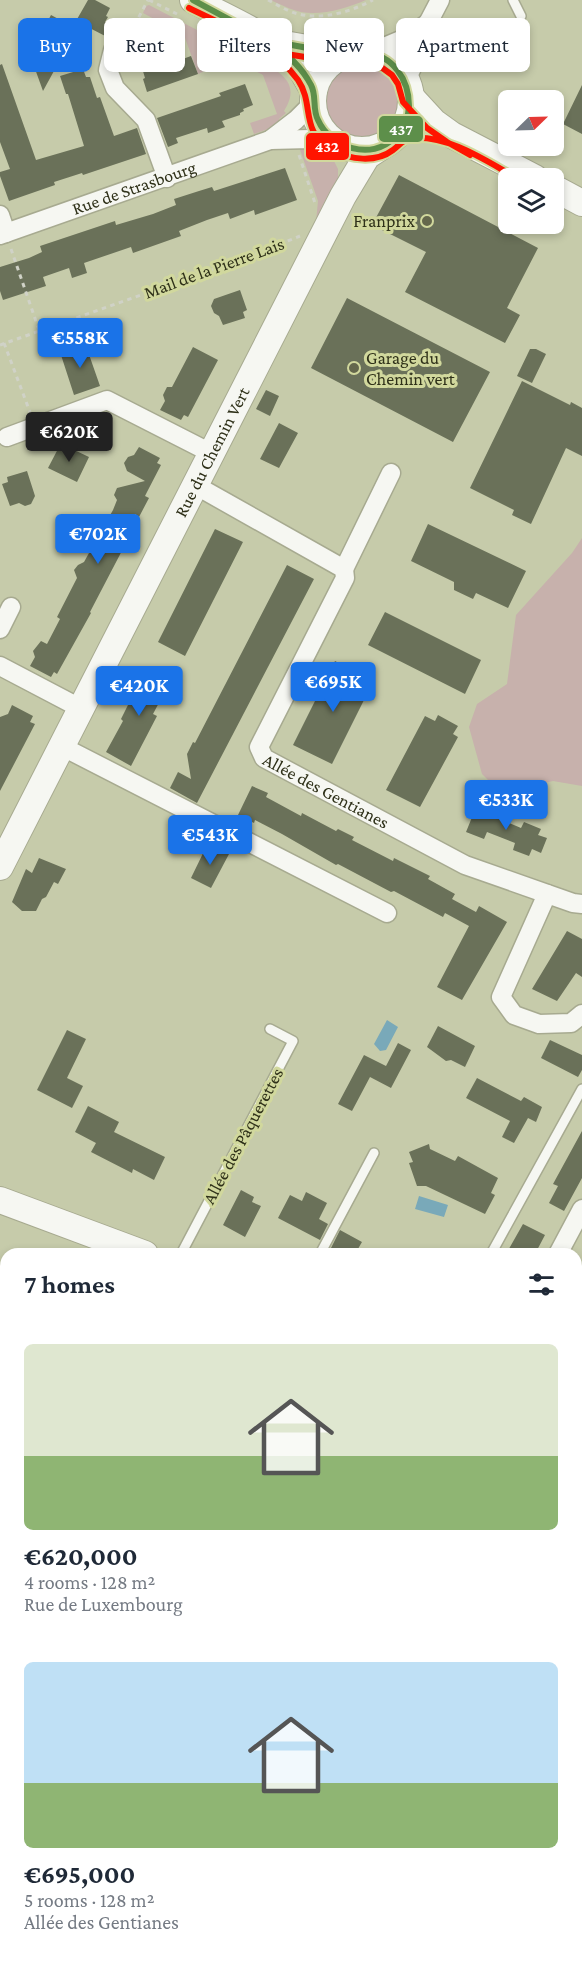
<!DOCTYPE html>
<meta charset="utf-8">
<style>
body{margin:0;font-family:"Crimson Pro",serif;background:#f6f6f7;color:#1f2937;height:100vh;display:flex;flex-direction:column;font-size:22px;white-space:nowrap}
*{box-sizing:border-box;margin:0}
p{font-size:20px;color:#747a83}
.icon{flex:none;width:33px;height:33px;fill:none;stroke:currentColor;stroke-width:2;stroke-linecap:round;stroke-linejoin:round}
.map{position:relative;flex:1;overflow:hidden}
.panel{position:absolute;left:0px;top:1248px;width:582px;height:720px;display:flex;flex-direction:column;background:#fff;border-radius:18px 18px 0 0;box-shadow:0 3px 9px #0003}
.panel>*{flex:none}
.guide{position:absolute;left:18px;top:18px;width:546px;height:54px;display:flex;gap:12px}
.needle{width:39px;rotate:67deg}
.buttons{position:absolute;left:498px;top:90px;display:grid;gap:12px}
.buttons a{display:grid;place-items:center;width:66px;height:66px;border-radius:9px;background:#fff;box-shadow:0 3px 9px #0003;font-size:30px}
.price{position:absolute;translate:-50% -51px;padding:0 14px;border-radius:6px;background:#1a73e8;color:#fff;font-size:20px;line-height:39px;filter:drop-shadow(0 2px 3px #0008)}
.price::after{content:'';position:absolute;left:50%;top:36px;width:18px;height:14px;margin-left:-9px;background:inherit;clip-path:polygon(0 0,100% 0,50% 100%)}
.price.current{background:#222;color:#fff}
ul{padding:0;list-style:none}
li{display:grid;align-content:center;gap:12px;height:318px;padding:0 24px}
li span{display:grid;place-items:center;height:186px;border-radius:9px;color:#555}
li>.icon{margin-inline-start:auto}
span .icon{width:108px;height:108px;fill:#fffc;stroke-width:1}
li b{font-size:26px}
h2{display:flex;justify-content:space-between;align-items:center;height:72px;padding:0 24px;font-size:26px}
.chip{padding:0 21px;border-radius:9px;background:#fff;box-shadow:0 3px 9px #0003;font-size:21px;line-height:54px}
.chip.current{background:#1a73e8;color:#fff}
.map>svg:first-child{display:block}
.green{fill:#c7b1ac}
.water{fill:#79a9b9}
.building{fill:#6a7159}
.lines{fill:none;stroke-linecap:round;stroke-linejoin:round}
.lane-casing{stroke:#a7aa90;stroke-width:12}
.street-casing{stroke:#a7aa90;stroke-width:21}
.secondary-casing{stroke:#a7aa90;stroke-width:28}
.path{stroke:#d0d2c7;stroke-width:3;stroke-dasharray:4.5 4.5;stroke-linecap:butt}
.lane{stroke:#f6f7f2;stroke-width:9}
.street{stroke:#f6f7f2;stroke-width:18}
.secondary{stroke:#f6f7f2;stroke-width:26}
.bus-1-casing{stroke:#d1d89d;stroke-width:10}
.bus-2-casing{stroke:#d1d89d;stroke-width:10}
.bus-1{stroke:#5d8f4a;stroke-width:6}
.bus-2{stroke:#ff1400;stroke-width:6}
.poi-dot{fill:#64674c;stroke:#d1d89d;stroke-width:2}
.labels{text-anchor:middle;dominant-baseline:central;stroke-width:6;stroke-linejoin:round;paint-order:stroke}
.street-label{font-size:18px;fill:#2f3119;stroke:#d1d89d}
.poi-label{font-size:18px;fill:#2f3119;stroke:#d1d89d;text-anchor:end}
.line-badge{stroke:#d1d89d;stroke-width:2}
.badge-label{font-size:16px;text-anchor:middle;font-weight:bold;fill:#fff}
</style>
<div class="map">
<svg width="582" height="1968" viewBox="0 0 582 1968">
<rect width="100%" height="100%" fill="#c6cbaa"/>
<path class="green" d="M270 0H366C347 8 322 16 301 12 291 10 280 4 270 0Z
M149 5 245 55 244 59 246 60 247 56C271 68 305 78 284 111L286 113 279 119 280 122 271 128 254 134 250 123 277 114 263 75 208 46 202 65 205 71 198 74 184 35 143 13 146 6Z
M322 100a39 39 0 1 1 78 0a39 39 0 1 1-78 0Z
M298 144 320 147 333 159 338 169V181L316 222 318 201Z
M582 538V786L553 781 501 793 482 774 469 727 477 704 507 684 516 615 572 553Z"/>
<path class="water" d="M387 1020 398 1027 386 1050 380 1051 374 1044Z
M419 1196 448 1205 444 1217 415 1209Z"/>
<path class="building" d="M88 0H95L110 8 106 16 108 17 105 22 128 36 123 45 116 39H111L76 21Z
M51 15 77 29 43 91 30 55Z
M165 52 169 64 191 56 198 74 147 92 143 79 145 78 140 61Z
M2 64 36 160 84 146 68 94H66L60 76 83 69 86 77H90L97 98 100 97 114 136 137 128 146 154 83 175 82 173 54 182 55 185 9 201 0 176V172L10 169 0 142V65Z
M245 84 253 105 243 109 244 111 240 113V115L222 121 225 127 208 133 207 128 176 138 178 143 168 147 157 118 221 96 219 93Z
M582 85V134L563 124Z
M285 168 297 200 255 215 254 210 230 219 228 213 207 220 179 231 181 236 133 253 131 247 84 263 87 273 72 278 69 268 43 277 46 286 3 300 0 291V267L29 258 42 252 40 246 115 221 116 225 153 214 176 205 174 199 199 191 212 187 214 191Z
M399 175 538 248 507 308 520 315 505 343 405 292 426 252 372 225Z
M240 290 247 310 243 312 245 318 223 325 219 316 214 313 211 306 214 299Z
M347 298 490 372 453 442 311 368Z
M85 343 100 386 74 395 61 355 67 353 65 349Z
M193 347 218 360 188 417 184 415 181 420 160 410 165 401 163 395 167 387H172Z
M530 349H536L546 354 532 383 517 376Z
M522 381 570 405 571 402 582 408V456L566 448 531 524 512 515 514 510 470 488Z
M266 390 279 396 270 416 256 409Z
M279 423 298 433 279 468 260 459Z
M59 447 67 451 68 447 89 457 77 482 48 468Z
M139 447 160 458 157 463 161 465 147 492 145 496 149 498 139 517 135 514 123 541 126 543 90 612 91 613 57 674 54 672 51 677 30 666 35 657 33 651 41 641 47 644 60 619 57 617 77 578 74 570 78 565 84 562 113 510 117 500 114 495 117 488 145 481 127 471 124 463 128 457 134 455Z
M27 471 35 496 31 504 25 506 19 503 10 506 2 484 8 482 7 477Z
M428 524 526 571 508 608 476 593 473 599 454 590V582L411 561Z
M215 529 243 542 185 656 158 642Z
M287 565 314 579 197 803 170 788 178 772 191 779 187 754 193 742 195 743Z
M385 612 481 660 465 694 368 645Z
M335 661 364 676 361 681 371 686 332 764 293 745Z
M147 667 171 680 153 714 157 716 131 766 106 752 123 721 121 719Z
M12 705 33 716 30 722 35 724 0 791V717L8 714Z
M438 715 458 726 453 734 458 737 420 807 386 790 425 716 435 721Z
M252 786 268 793 266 797 301 816 302 813 336 831 338 829 354 837 352 840 393 861 394 858 430 876 428 879 455 894 452 899 476 912 479 906 507 922 462 1000 437 987 469 926 445 913 443 917 394 891 391 892 338 864 336 865 282 834 255 820 254 823 238 815Z
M477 805 494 812 492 816 521 828 524 822 541 829 538 835 547 838 541 853 532 849 529 856 513 850 515 843 487 832 484 839 466 832Z
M208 843 229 854 211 888 191 878Z
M39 858 66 869 58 884 54 882 46 897 42 899 36 911H22L12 902 26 869 32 873Z
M567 931 582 939V977L576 973 557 1001 532 989Z
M438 1026 475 1046 465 1067 451 1060 446 1061 427 1047Z
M67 1030 86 1039 67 1078 83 1086 72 1108 37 1090Z
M550 1040 582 1055V1070L578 1077 541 1058Z
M398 1043 411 1050 391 1088 370 1077 352 1111 338 1104 364 1055 386 1066Z
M477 1078 521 1101 524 1097 542 1107 536 1122 528 1118 514 1143 502 1137 510 1121 466 1098Z
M88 1106 119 1122 114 1132 165 1157 154 1180 133 1169 132 1173 91 1152 96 1143 75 1132Z
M582 1131V1178L564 1211 549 1203 558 1186 553 1184Z
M429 1144 430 1149 455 1161 458 1156 498 1178 491 1193 495 1195 485 1214 426 1186H417L409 1163 413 1162 409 1152Z
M241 1190 254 1197 252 1202 261 1206 245 1237 223 1225Z
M306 1192 327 1203 319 1219 328 1224 320 1240 278 1218 290 1195 302 1201Z
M523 1224 545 1235 535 1254H506Z
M340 1230 362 1242 355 1254H328Z"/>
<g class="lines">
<defs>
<path id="lane" d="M513 0 521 16
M181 1254 293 1041 270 1029
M320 1254 374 1153
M491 1254 582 1089"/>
<g id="street">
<path d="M113 50 108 70 115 88 146 120 167 178"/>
<path d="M368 52C390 46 410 37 428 23"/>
<path d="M406 80 426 39 428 23 440 0"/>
<path d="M270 140 296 120 313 103"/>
<path d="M0 215 6 233"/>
<path id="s1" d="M0 235 270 140 310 139 333 140"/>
<path d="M7 437 107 400 211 453"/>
<path id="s2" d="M195 485 344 569 345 578 259 747 264 758 465 865 573 903 582 904"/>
<path d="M344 569 391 473"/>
<path d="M0 629 11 607"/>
<path d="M0 666 80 708"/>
<path d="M61 746 387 913"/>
<path d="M547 894 501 997 514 1015 539 1024 571 1023 582 1014"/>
<path d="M558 1254 582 1209"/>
<path d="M0 1612 6 1608"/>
<path d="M576 1863H582"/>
<path d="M477 1962 478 1968"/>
</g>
<g id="secondary">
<path d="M193 0C223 16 275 38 297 63 303 71 308 82 314 91"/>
<path d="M273 42 307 48 338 58"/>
<circle cx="362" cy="101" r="49"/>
<path d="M411 97 434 122 452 135 535 178"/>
<path d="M554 188 582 203"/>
<path id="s3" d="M0 867 343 196 367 156 387 143"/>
<path d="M0 1200 145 1254"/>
<path d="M576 1344H582"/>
<path d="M0 1803 6 1812"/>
<path d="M85 1962 87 1968"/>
</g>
</defs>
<use href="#lane" class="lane-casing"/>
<use href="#street" class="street-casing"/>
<use href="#secondary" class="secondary-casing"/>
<path class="path" d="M149 0 177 14
M268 0C278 5 288 12 299 14 324 20 350 12 373 0
M126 41 148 0
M299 155 315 203
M11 249 39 330
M4 343 30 412
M0 345 248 257 300 236"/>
<use href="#lane" class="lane"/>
<use href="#street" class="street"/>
<use href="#secondary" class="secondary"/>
<defs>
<path id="bus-1" d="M193 0 271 42
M271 42C283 44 295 45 307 48 317 50 327 57 337 58 346 59 356 52 364 53 393 54 409 80 409 106 409 119 402 129 394 138 372 161 330 148 318 120 312 109 317 96 311 85 302 67 287 54 271 42Z"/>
<path id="bus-2" d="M189 8C227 27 272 44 298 80 315 105 299 131 332 150 350 160 376 163 393 150 400 145 403 139 412 138 449 135 486 161 517 178
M250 41 268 51 305 57 336 67 359 61 377 64 392 75 398 84 403 102 427 128 447 142 470 155"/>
</defs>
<use href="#bus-1" class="bus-1-casing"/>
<use href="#bus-2" class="bus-2-casing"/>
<use href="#bus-1" class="bus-1"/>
<use href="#bus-2" class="bus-2"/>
</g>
<g class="poi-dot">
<circle cx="427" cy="221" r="6"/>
<circle cx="354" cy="368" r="6"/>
</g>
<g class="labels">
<g class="street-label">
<text stroke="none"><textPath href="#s1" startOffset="142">Rue de Strasbourg</textPath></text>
<text transform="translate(214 268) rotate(-20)">Mail de la Pierre Lais</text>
<text stroke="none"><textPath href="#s3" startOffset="466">Rue du Chemin Vert</textPath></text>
<text stroke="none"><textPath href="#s2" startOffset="452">Allée des Gentianes</textPath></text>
<text transform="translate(243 1136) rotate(-62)">Allée des Pâquerettes</text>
</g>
<g class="poi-label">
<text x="415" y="221">Franprix</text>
<text x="366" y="358" text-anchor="start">Garage du<tspan x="366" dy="21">Chemin vert</tspan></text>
</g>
</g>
<g class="line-badge">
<rect x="378" y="115" width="46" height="28" rx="6" fill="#5d8f4a"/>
<rect x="305" y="132" width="45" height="29" rx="6" fill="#ff1400"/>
</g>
<g class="badge-label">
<text x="401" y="135">437</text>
<text x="327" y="152">432</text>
</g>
</svg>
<div class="buttons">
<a><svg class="needle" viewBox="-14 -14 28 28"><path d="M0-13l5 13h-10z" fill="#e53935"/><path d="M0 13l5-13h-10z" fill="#747a83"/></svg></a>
<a><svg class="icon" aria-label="layers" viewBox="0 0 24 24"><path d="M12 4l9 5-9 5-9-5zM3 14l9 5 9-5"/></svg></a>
</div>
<b class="price" style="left:80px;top:369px">€558K</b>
<b class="price current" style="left:69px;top:463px">€620K</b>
<b class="price" style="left:98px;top:565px">€702K</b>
<b class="price" style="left:333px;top:713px">€695K</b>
<b class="price" style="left:139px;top:717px">€420K</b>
<b class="price" style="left:506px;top:831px">€533K</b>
<b class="price" style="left:210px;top:866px">€543K</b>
<div class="guide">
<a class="chip current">Buy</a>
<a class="chip">Rent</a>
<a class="chip">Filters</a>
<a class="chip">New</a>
<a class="chip">Apartment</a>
</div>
<section class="panel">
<h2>7 homes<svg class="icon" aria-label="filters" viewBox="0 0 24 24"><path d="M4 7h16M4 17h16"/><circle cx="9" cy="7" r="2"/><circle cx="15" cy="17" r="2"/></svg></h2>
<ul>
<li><span style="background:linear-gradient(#dfe7d0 60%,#8fb573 0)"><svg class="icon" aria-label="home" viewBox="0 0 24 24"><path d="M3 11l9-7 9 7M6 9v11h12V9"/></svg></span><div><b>€620,000</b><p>4 rooms · 128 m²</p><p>Rue de Luxembourg</p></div></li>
<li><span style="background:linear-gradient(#bfe0f5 65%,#8fb573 0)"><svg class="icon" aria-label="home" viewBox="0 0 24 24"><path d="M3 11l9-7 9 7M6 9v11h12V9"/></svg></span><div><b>€695,000</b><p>5 rooms · 128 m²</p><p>Allée des Gentianes</p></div></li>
</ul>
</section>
</div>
